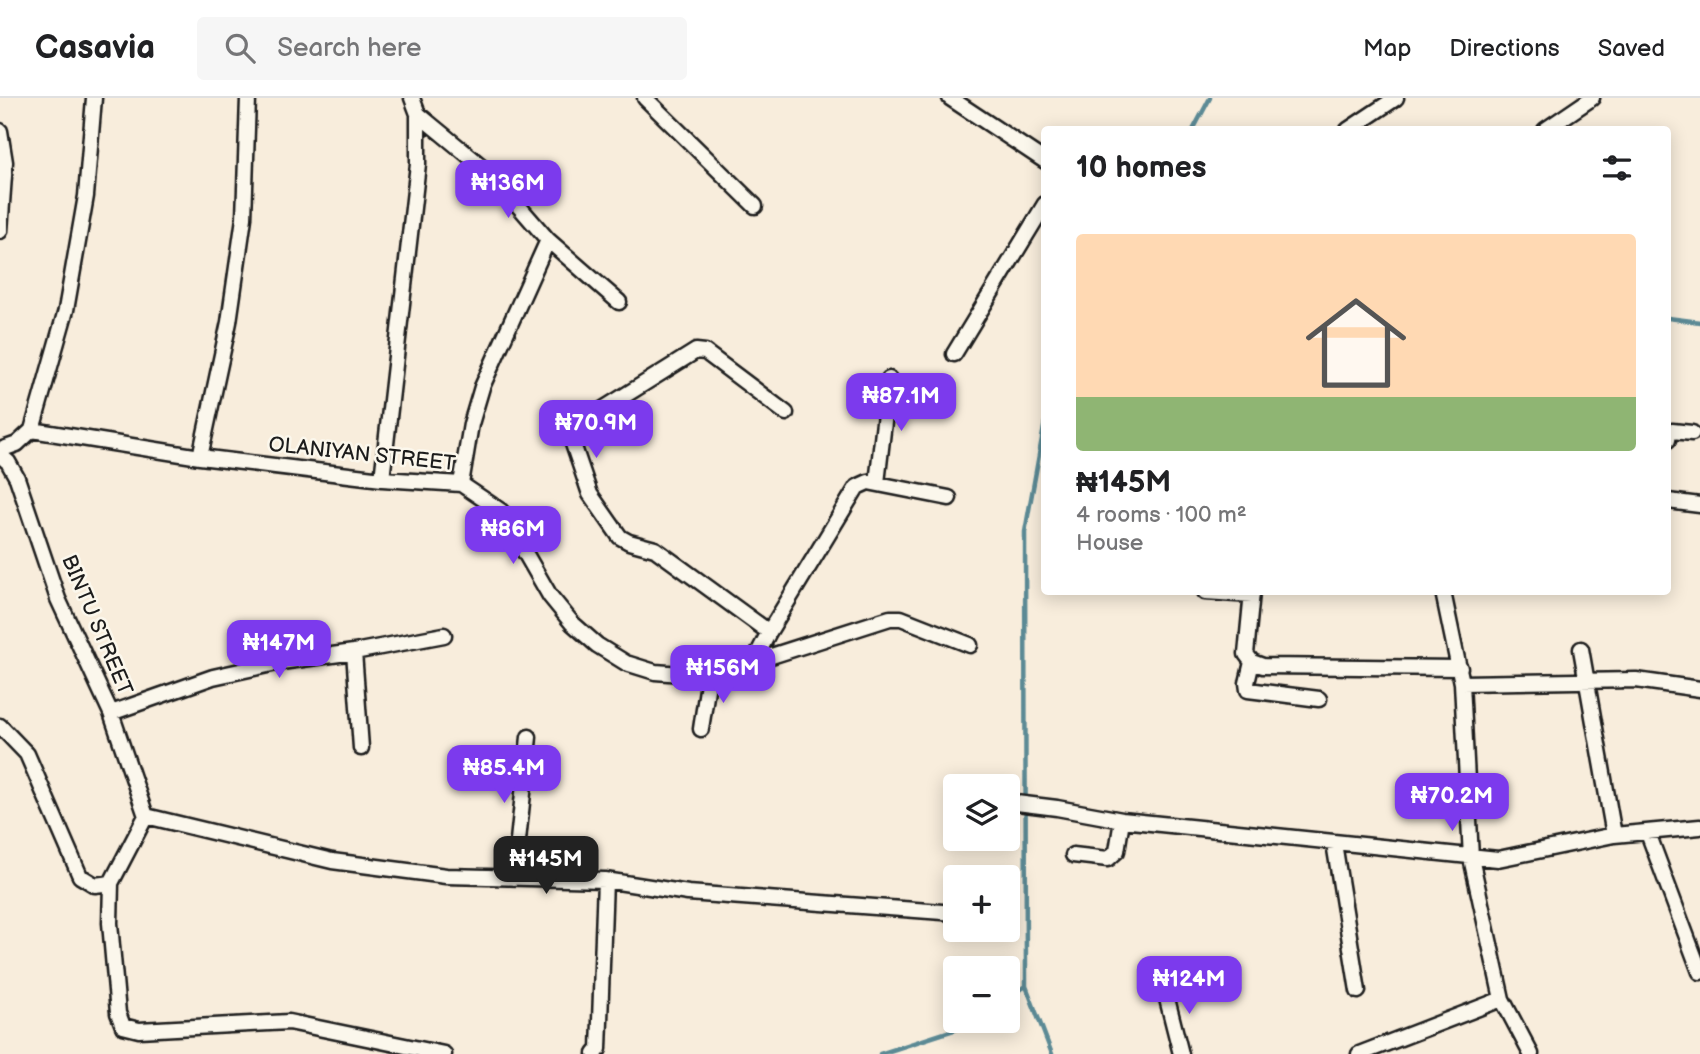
<!DOCTYPE html>
<meta charset="utf-8">
<style>
body{margin:0;font-family:"Balsamiq Sans",sans-serif;background:#f6f6f6;color:#202124;height:100vh;display:flex;flex-direction:column;font-size:26px;white-space:nowrap}
*{box-sizing:border-box;margin:0}
p{font-size:23px;color:#757577}
.icon{flex:none;width:38px;height:38px;fill:none;stroke:currentColor;stroke-width:2;stroke-linecap:round;stroke-linejoin:round}
.map{position:relative;flex:1;overflow:hidden}
.sheet{position:absolute;left:1041px;top:28px;width:630px;height:469px;display:flex;flex-direction:column;background:#fff;border-radius:7px;box-shadow:0 4px 18px #0003}
.sheet>*{flex:none}
.controls{position:absolute;left:943px;top:676px;display:grid;gap:14px}
.controls a{display:grid;place-items:center;width:77px;height:77px;border-radius:7px;background:#fff;box-shadow:0 4px 18px #0003;font-size:35px}
.price{position:absolute;translate:-50% -60px;padding:0 16px;border-radius:14px;background:#7c3aed;color:#fff;font-size:23px;line-height:46px;filter:drop-shadow(0 2px 4px #0008)}
.price::after{content:'';position:absolute;left:50%;top:42px;width:21px;height:16px;margin-left:-10px;background:inherit;clip-path:polygon(0 0,100% 0,50% 100%)}
.price.active{background:#222;color:#fff}
ul{padding:0;list-style:none}
li{display:grid;align-content:center;gap:14px;height:371px;padding:0 35px}
li+li{border-top:2px solid #e0e0e0}
li span{display:grid;place-items:center;height:217px;border-radius:7px;color:#555}
li>.icon{margin-inline-start:auto}
span .icon{width:126px;height:126px;fill:#fffc;stroke-width:1}
li b{font-size:30px}
h2{display:flex;justify-content:space-between;align-items:center;height:84px;padding:0 35px;font-size:30px}
header{display:flex;align-items:center;gap:42px;box-sizing:border-box;height:98px;padding:0 35px;background:#fff;border-bottom:2px solid #e0e0e0}
header strong{font-size:33px}
nav{display:flex;gap:38px;margin-inline-start:auto;font-size:24px}
.search{width:490px;height:63px;background:#f6f6f6;display:flex;align-items:center;gap:18px;box-sizing:border-box;padding:0 24px;border-radius:7px;color:#757577;font-size:26px}
.map>svg:first-child{display:block}
.lines{fill:none;stroke-linecap:round;stroke-linejoin:round}
.stream{stroke:#5c8a95;stroke-width:4.5}
.minor-casing{stroke:#1c1c1c;stroke-width:19}
.minor{stroke:#fbf7ec;stroke-width:14}
.labels{text-anchor:middle;dominant-baseline:central;stroke-width:5;stroke-linejoin:round;paint-order:stroke}
.street-label{font-size:21px;fill:#1c1c1c;stroke:#fbf7ec}
</style>
<header>
<strong>Casavia</strong>
<div class="search"><svg class="icon" aria-label="search" viewBox="0 0 24 24"><circle cx="10" cy="10" r="6"/><path d="M15 15l6 6"/></svg>Search here</div>
<nav><a>Map</a><a>Directions</a><a>Saved</a></nav>
</header>
<div class="map">
<svg width="1700" height="956" viewBox="0 0 1700 956">
<rect width="100%" height="100%" fill="#f8eddc"/>
<filter id="ink" filterUnits="userSpaceOnUse"><feTurbulence type="fractalNoise" baseFrequency=".0143" numOctaves="2"/><feDisplacementMap in="SourceGraphic" scale="14" xChannelSelector="R" yChannelSelector="G"/><feConvolveMatrix kernelMatrix="1 2 1 2 8 2 1 2 1" color-interpolation-filters="sRGB"/></filter>
<g filter="url(#ink)">
<g class="lines">
<path class="stream" d="M1193 32 1210 0
M1668 220 1700 224
M1045 324 1025 434 1026 888 1052 956
M1008 900 1026 888
M880 956 963 929 973 922"/>
<defs>
<path id="minor" d="M645 0 755 108
M950 0 1045 63
M418 16 491 76 548 142 619 204
M1348 32 1396 0
M1545 32 1592 0
M0 33 5 64 0 133
M954 256 1045 106
M32 332 200 359 382 381 461 386 501 413 550 498 572 525 597 547 626 565 655 574 709 578 890 520H901L970 547
M32 332 66 212 86 98 94 0
M1668 342 1669 335 1672 333 1692 335
M0 352 17 346 32 332
M0 357 8 364 17 380 58 501 111 615 146 718
M200 359 229 224 244 120 248 0
M382 381 418 66V16L412 0
M877 385 889 281
M461 386 471 326 482 289 548 142
M1668 403 1700 407
M1205 494 1252 497
M1252 494 1246 556 1252 564 1263 568 1460 570
M1443 494 1462 585 1471 760 1502 901 1531 956
M769 534 655 451 629 444 620 439 590 396 571 340 576 328 696 253 705 254 786 315
M1581 551 1614 737
M354 554 361 650
M1252 564 1247 585 1248 592 1319 601
M753 565 769 534 857 389 868 384 949 400
M1462 585 1636 582 1700 591
M111 615 213 579 281 564 354 554 444 537
M0 628 27 656 80 778 95 787 111 785
M701 631 709 578
M1008 704 1057 710 1122 722 1498 761 1614 737 1700 729
M146 718 332 763 446 778 605 782 688 795 956 815
M146 718 111 785 110 825 118 915 123 928 139 932 289 924 444 956
M1648 735 1700 874
M1334 745 1358 893
M1073 757 1108 761 1117 753 1122 722
M514 780 529 639
M1164 889 1181 956
M595 956 599 951 605 782
M1359 956 1502 901"/>
</defs>
<use href="#minor" class="minor-casing"/>
<use href="#minor" class="minor"/>
</g>
</g>
<g class="labels">
<g class="street-label">
<text transform="translate(362 356) rotate(6)">OLANIYAN STREET</text>
<text transform="translate(97 527) rotate(67)">BINTU STREET</text>
</g>
</g>
</svg>
<div class="controls">
<a><svg class="icon" aria-label="layers" viewBox="0 0 24 24"><path d="M12 4l9 5-9 5-9-5zM3 14l9 5 9-5"/></svg></a>
<a>+</a>
<a>−</a>
</div>
<b class="price" style="left:508px;top:122px">₦136M</b>
<b class="price" style="left:901px;top:335px">₦87.1M</b>
<b class="price" style="left:596px;top:362px">₦70.9M</b>
<b class="price" style="left:513px;top:468px">₦86M</b>
<b class="price" style="left:279px;top:582px">₦147M</b>
<b class="price" style="left:723px;top:607px">₦156M</b>
<b class="price" style="left:504px;top:707px">₦85.4M</b>
<b class="price" style="left:1452px;top:735px">₦70.2M</b>
<b class="price active" style="left:546px;top:798px">₦145M</b>
<b class="price" style="left:1189px;top:918px">₦124M</b>
<section class="sheet">
<h2>10 homes<svg class="icon" aria-label="filters" viewBox="0 0 24 24"><path d="M4 7h16M4 17h16"/><circle cx="9" cy="7" r="2"/><circle cx="15" cy="17" r="2"/></svg></h2>
<ul>
<li><span style="background:linear-gradient(#ffd9b3 75%,#8fb573 0)"><svg class="icon" aria-label="home" viewBox="0 0 24 24"><path d="M3 11l9-7 9 7M6 9v11h12V9"/></svg></span><div><b>₦145M</b><p>4 rooms · 100 m²</p><p>House</p></div></li>
</ul>
</section>
</div>
